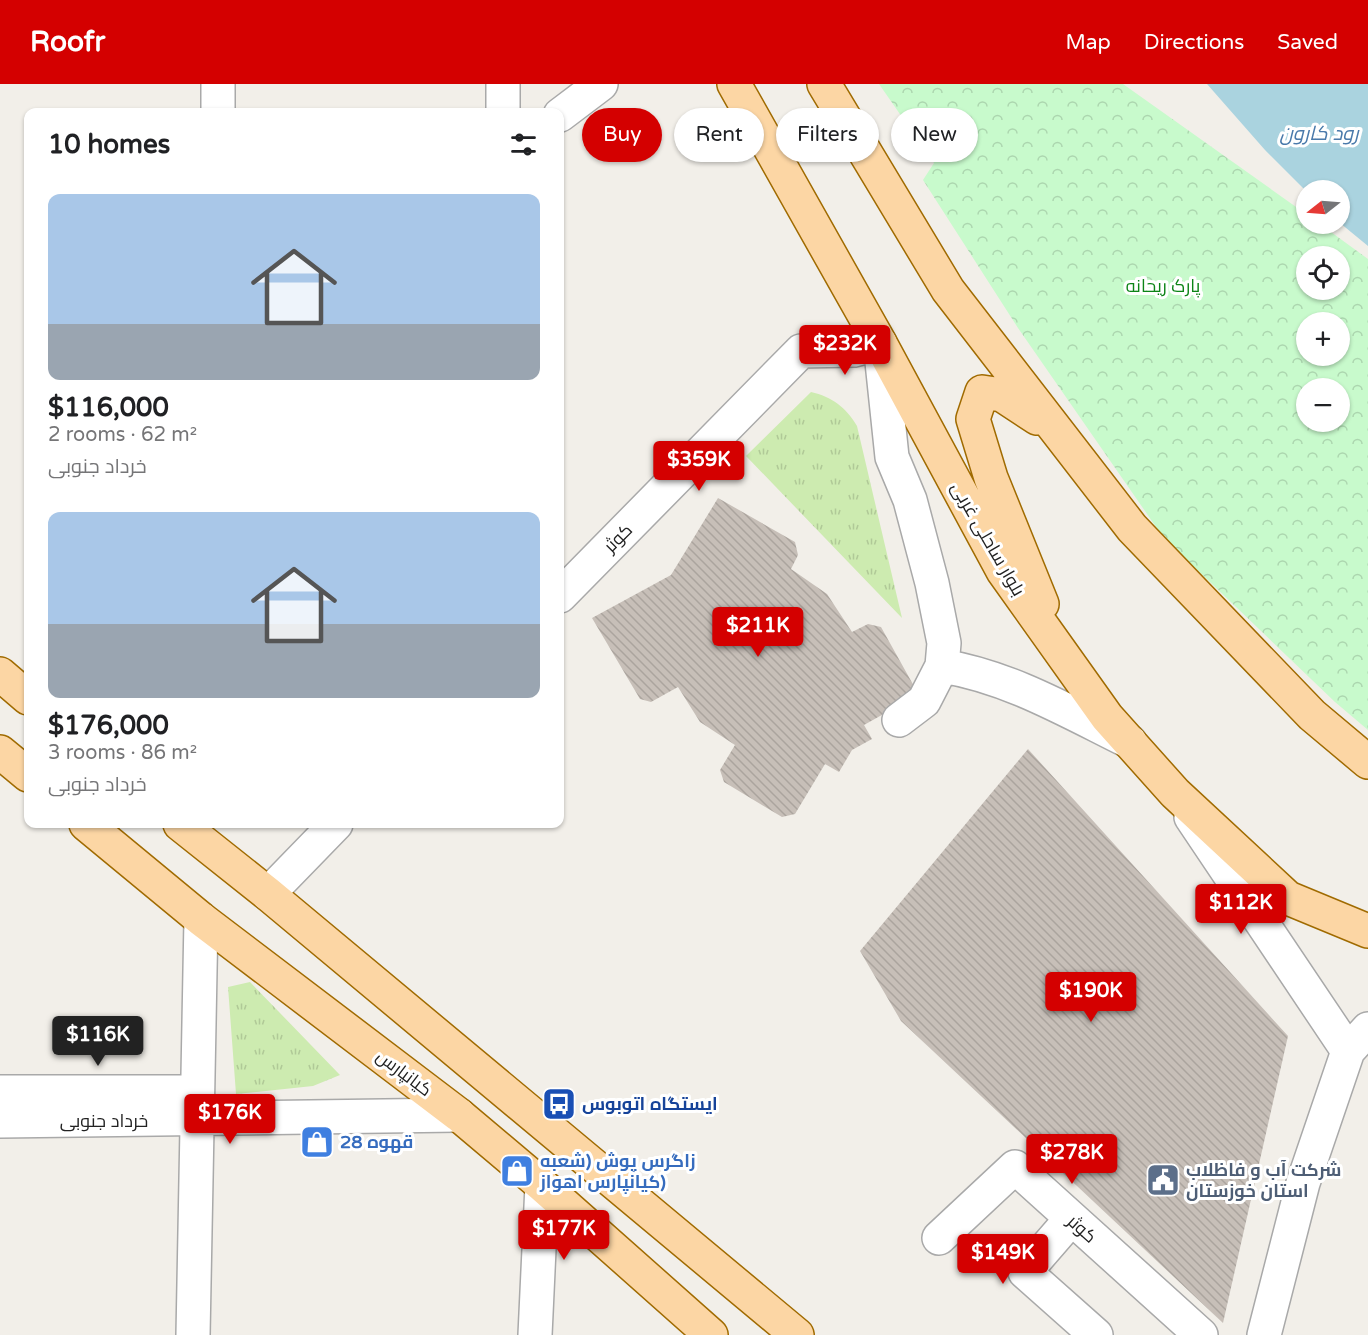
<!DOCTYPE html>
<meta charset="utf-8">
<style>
body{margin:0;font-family:"Varela Round",Cairo,sans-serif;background:#f2f2f2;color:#202124;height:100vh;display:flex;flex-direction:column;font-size:22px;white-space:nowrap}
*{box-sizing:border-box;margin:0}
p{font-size:20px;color:#757577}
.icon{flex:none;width:33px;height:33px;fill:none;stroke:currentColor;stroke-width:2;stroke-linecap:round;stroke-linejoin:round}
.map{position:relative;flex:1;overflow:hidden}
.sheet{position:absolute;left:24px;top:24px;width:540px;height:720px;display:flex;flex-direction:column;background:#fff;border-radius:12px;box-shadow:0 2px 4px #0004}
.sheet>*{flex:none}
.guide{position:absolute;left:582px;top:24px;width:570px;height:54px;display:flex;gap:12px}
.needle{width:39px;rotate:253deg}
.buttons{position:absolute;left:1296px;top:96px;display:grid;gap:12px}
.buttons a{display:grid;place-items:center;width:54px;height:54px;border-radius:50%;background:#fff;box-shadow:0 2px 4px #0004;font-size:30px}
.price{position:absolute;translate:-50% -51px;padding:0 14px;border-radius:6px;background:#d40000;color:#fff;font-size:20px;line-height:39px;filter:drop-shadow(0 2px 3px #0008)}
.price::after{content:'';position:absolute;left:50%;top:36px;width:18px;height:14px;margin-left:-9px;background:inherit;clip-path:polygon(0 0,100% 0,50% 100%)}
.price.on{background:#222;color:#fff}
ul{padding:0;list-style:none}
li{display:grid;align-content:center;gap:12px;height:318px;padding:0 24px}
li span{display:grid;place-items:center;height:186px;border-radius:12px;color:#555}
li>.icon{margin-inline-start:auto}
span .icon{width:108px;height:108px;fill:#fffc;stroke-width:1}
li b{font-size:26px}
h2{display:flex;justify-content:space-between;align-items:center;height:72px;padding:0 24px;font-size:26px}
.tag{padding:0 21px;border-radius:27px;background:#fff;box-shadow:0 2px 4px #0004;font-size:21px;line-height:54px}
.tag.on{background:#d40000;color:#fff}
header{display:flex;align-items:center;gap:36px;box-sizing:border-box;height:84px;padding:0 30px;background:#d40000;color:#fff}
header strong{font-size:28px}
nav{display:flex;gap:33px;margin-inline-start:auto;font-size:21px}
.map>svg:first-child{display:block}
.grass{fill:url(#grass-tufts)}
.park{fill:url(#park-crowns);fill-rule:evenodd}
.water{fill:#aad3df}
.building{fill:url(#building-back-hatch)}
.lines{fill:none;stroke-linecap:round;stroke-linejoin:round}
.minor-casing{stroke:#a9a9a9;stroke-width:36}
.major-casing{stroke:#a06b00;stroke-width:36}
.minor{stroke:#fff;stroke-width:33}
.major{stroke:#fcd6a4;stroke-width:33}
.labels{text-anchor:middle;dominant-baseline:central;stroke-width:6;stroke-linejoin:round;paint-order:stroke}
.park-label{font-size:18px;fill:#0c8416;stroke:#fff}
.street-label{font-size:18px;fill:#222;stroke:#fff}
.transit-label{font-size:18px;font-weight:bold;fill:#164399;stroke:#fff;text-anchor:start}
.shop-label{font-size:18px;font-weight:bold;fill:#366cbe;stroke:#fff;text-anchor:start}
.service-label{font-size:18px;font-weight:bold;fill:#4e5e75;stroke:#fff;text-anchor:start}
.water-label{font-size:20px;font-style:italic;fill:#4a7aab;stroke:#fff}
</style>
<header>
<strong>Roofr</strong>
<nav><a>Map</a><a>Directions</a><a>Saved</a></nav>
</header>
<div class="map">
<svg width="1368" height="1251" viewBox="0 0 1368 1251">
<defs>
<pattern id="grass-tufts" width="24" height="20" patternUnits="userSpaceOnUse" patternTransform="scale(1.5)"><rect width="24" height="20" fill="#cdebb0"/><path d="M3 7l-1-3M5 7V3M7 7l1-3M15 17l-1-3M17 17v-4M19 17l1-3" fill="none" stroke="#b0c997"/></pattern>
<pattern id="park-crowns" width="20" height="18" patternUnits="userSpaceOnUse" patternTransform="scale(1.5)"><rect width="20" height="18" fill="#c8facc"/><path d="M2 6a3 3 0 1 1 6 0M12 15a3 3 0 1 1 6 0" fill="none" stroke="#acd6af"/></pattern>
<pattern id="building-back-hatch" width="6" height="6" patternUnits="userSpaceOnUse" patternTransform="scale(1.5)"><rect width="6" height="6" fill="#c7bfb8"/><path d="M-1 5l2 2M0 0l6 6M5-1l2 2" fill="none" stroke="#aba49e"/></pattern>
</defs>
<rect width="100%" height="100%" fill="#f2efe9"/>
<path class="grass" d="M811 308C832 313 846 323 857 342L902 534 746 372Z
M250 898 340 991 313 1002 236 1010 228 903Z"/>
<path class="park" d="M879 0H1123L1306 130V140H1320L1368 175V646L1335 618 1163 453 1018 244 923 96 934 79ZM1306 172H1340V206H1306ZM1306 238H1340V272H1306ZM1306 304H1340V338H1306Z"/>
<path class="water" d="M1207 0H1368V162L1340 139V106L1306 107 1265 66Z"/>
<path class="building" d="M718 414 795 458 798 471 791 485 827 510 852 548 868 540 881 543 915 604 912 614 864 641 872 655 852 666 839 688 825 680 795 730 782 733 724 698 720 686 735 661 700 638 678 603 651 618 640 615 592 534 671 491Z
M1028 665 1288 952 1223 1239 901 937 860 867Z"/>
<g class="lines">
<defs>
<path id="minor" d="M503 0V28
M218 28V0
M560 31 601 0
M560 512 801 267 854 266 880 259 892 373 910 416 932 499 944 559 942 582 924 617 899 636
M942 582C1010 593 1069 628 1130 658
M1191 733 1348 967
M268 810 336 740
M0 1008H196
M0 1037 459 1031
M1071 1135 1025 1188 1096 1251
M939 1154 1015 1083 1201 1251
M193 1251 201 835
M535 1251 542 1101
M1264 1251 1303 1099 1348 967 1368 945"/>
<path id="major" d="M734 0 880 259 1003 487 1107 633 1175 709 1288 814 1368 847
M824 0 948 206 1132 444 1312 631 1368 678
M1037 334 1002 311 982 308 973 335 991 394 1042 520
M0 590 28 614
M0 668 28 691
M86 740 201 835 459 1031 542 1101 711 1251
M180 740 268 810 797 1251"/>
</defs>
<use href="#minor" class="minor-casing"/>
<use href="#major" class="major-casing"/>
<use href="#minor" class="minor"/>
<use href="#major" class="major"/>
</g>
<defs>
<symbol id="bus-square" viewBox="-11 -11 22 22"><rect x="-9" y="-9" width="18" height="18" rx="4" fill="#1a4fb4" stroke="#fff"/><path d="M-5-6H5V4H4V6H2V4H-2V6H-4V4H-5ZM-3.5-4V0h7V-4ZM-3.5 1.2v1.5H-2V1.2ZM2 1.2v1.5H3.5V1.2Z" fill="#fff"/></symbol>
<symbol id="shop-square" viewBox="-11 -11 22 22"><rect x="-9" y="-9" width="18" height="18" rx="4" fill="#3f7fe0" stroke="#fff"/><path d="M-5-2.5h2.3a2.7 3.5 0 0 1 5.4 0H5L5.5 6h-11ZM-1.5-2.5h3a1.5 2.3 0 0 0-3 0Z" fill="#fff"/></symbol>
<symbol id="civic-square" viewBox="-11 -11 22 22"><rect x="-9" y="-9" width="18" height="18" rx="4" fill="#5c6f8a" stroke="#fff"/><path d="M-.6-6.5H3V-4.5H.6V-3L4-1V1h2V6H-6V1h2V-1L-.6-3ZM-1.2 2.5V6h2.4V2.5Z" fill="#fff"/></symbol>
</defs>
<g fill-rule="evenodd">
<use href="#bus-square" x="540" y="1001" width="38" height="38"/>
<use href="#shop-square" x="298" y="1039" width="38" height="38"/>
<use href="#shop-square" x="498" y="1068" width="38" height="38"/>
<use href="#civic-square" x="1144" y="1077" width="38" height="38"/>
</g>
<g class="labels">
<g class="park-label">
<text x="1163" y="202">پارک ریحانه</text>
</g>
<g class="street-label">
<text transform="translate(618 454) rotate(-45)">کوثر</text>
<text transform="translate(988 455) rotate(60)">بلوار ساحلی غربی</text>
<text transform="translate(404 989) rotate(37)">کیانپارس</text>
<text x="104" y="1037">خرداد جنوبی</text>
<text transform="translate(1082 1145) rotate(42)">کوثر</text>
</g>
<g class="transit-label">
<text x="582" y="1020">ایستگاه اتوبوس</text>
</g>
<g class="shop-label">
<text x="340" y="1058">قهوه 28</text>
<text x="540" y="1077">زاگرس پوش (شعبه<tspan x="540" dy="21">کیانپارس اهواز)</tspan></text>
</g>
<g class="service-label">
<text x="1186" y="1086">شرکت آب و فاظلاب<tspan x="1186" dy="21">استان خوزستان</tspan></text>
</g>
<g class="water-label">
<text x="1319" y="50">رود کارون</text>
</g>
</g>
</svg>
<div class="buttons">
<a><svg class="needle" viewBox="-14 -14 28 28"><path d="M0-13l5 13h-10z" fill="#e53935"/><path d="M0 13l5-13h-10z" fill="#757577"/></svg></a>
<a><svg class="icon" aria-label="locate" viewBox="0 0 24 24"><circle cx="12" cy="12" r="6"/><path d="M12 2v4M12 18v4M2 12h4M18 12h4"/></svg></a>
<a>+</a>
<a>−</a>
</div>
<b class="price" style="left:845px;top:292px">$232K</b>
<b class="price" style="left:699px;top:408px">$359K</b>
<b class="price" style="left:758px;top:574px">$211K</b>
<b class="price" style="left:1241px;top:851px">$112K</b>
<b class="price" style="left:1091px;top:939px">$190K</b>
<b class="price on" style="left:98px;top:983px">$116K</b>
<b class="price" style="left:230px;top:1061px">$176K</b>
<b class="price" style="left:1072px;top:1101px">$278K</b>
<b class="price" style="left:564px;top:1177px">$177K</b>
<b class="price" style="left:1003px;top:1201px">$149K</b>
<div class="guide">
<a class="tag on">Buy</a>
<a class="tag">Rent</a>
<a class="tag">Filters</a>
<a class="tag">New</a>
</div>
<section class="sheet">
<h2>10 homes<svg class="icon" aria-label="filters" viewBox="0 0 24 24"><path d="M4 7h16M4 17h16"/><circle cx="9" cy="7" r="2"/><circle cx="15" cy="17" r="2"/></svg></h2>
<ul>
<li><span style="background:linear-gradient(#a9c7e8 70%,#9aa5b1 0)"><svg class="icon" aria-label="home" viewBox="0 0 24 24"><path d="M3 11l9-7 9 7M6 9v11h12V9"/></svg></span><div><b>$116,000</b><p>2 rooms · 62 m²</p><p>خرداد جنوبی</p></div></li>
<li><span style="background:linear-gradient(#a9c7e8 60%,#9aa5b1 0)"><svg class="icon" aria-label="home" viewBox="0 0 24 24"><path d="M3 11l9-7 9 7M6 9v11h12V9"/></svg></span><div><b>$176,000</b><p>3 rooms · 86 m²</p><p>خرداد جنوبی</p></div></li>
</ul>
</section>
</div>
